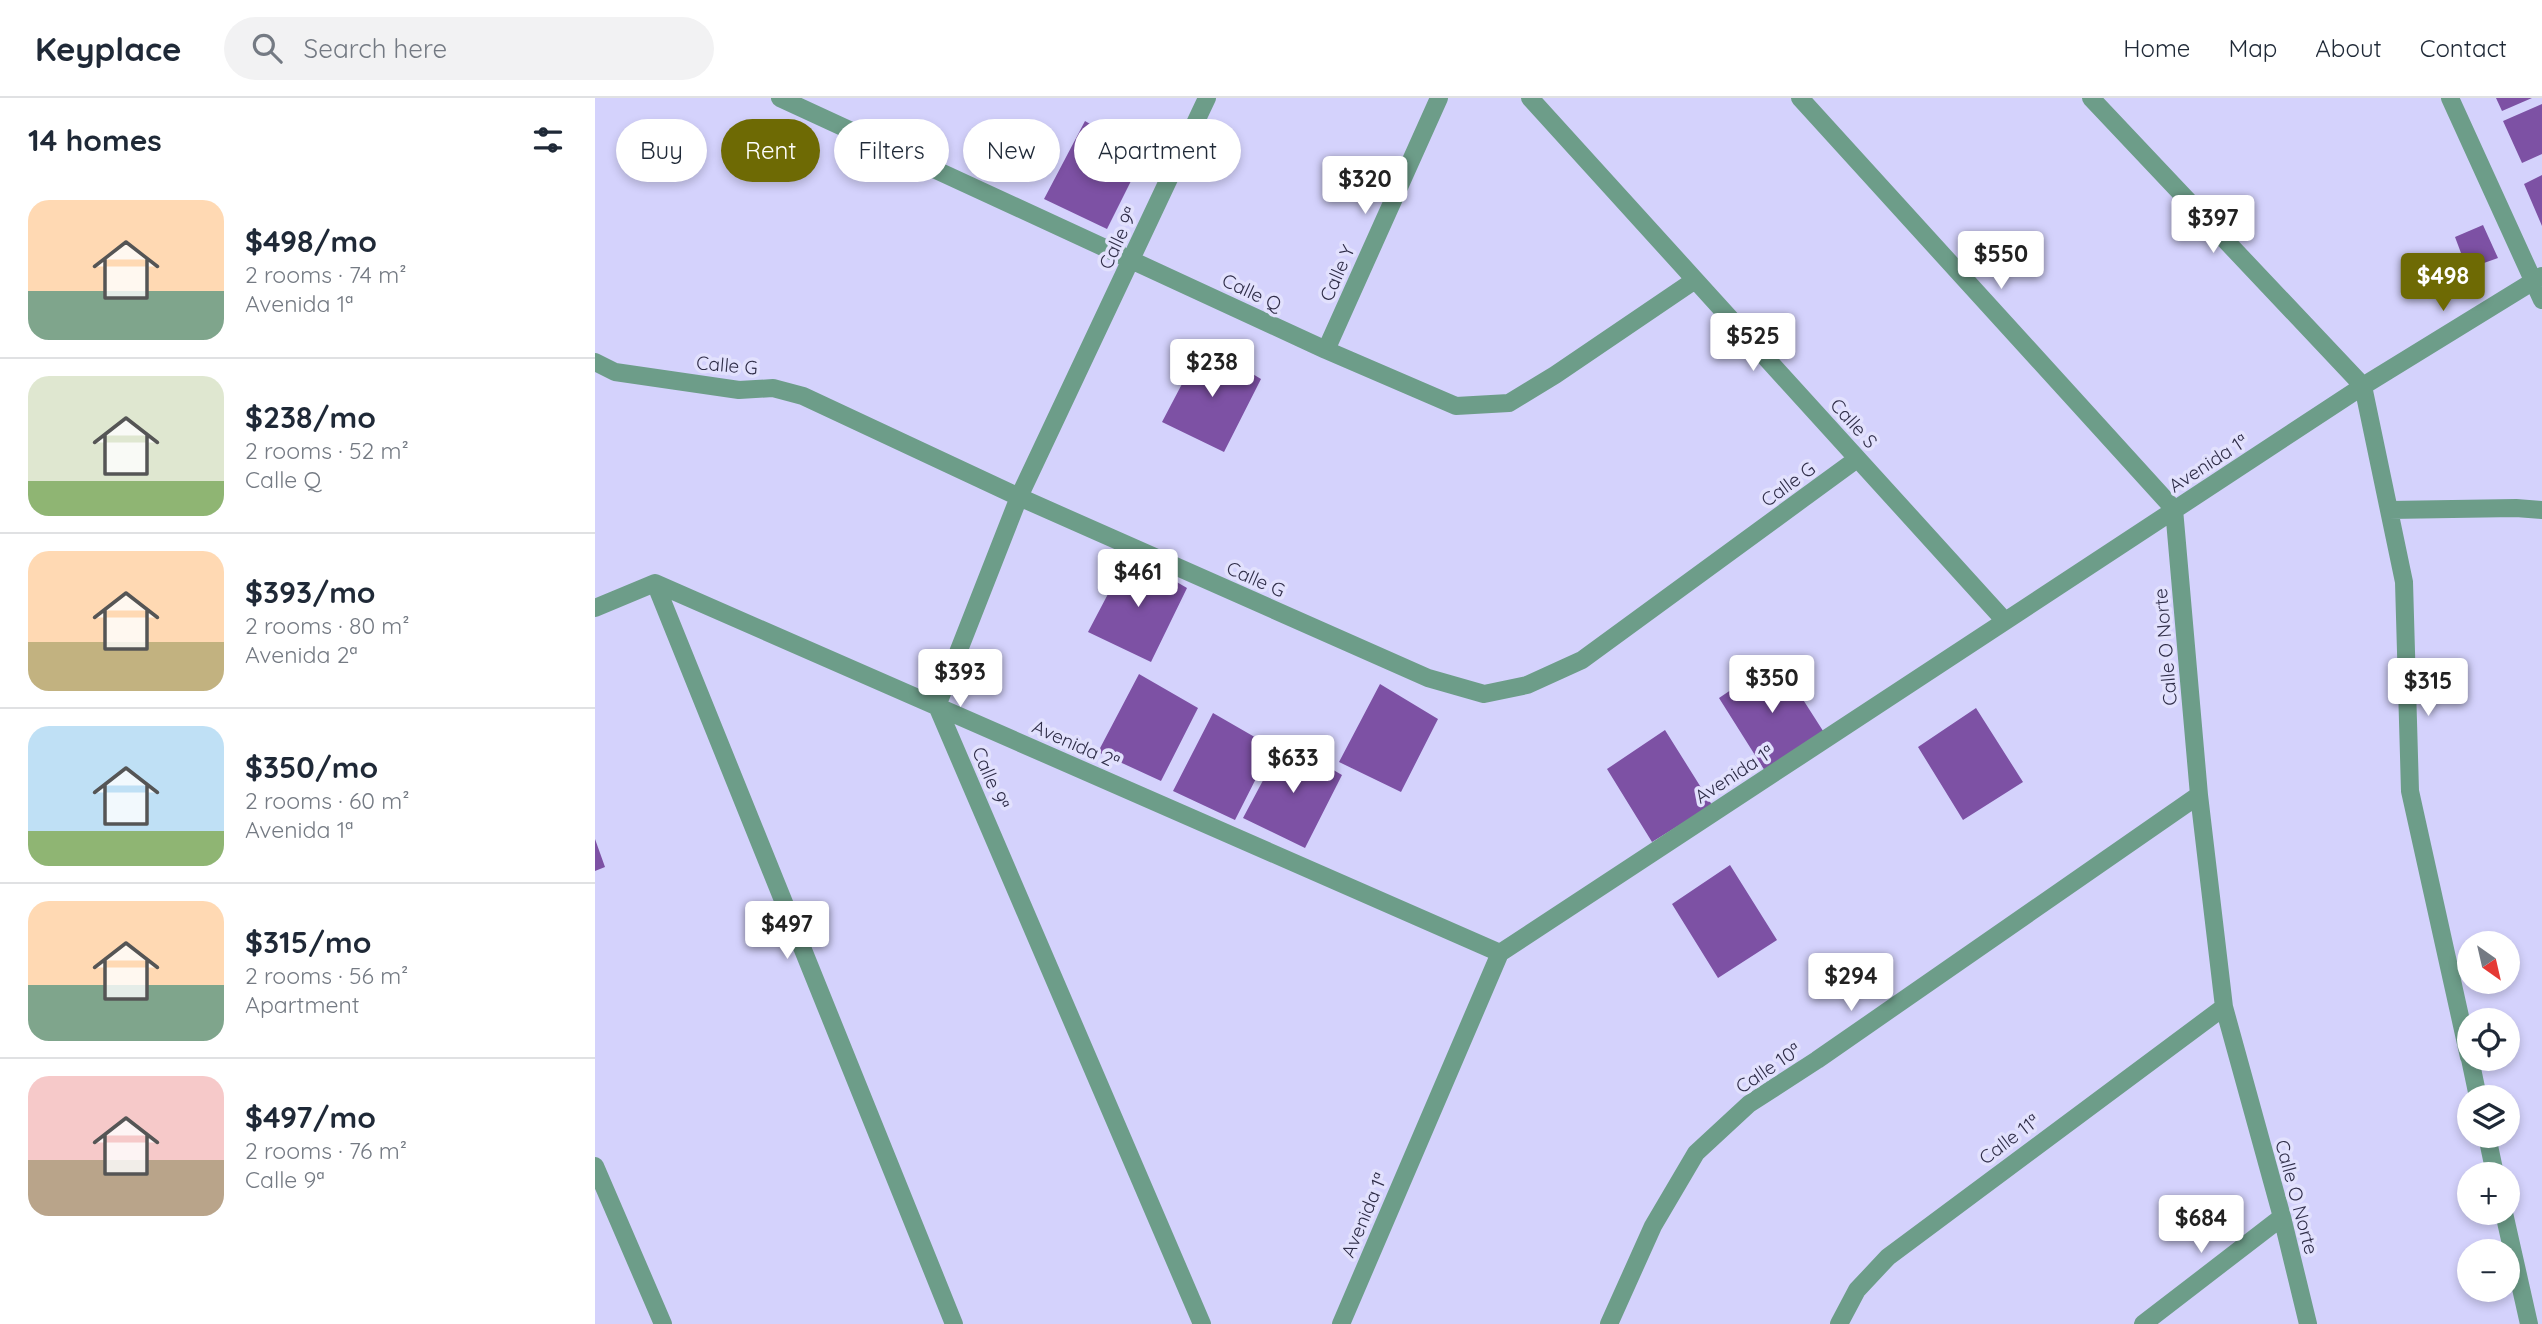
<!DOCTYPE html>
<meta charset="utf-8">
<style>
body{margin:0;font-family:Quicksand,sans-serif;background:#f2f2f3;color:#1f2937;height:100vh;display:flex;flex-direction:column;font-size:26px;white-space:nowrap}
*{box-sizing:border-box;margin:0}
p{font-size:23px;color:#747a83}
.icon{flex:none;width:38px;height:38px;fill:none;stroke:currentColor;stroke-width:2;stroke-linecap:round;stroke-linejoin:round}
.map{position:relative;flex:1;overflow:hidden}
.details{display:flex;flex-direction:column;background:#fff;width:595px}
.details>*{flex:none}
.top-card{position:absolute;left:21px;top:21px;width:665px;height:63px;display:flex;gap:14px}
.needle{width:46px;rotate:146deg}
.fabs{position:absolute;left:1862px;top:833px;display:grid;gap:14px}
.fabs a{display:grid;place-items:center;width:63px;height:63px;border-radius:50%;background:#fff;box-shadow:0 4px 10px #0003;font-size:35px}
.price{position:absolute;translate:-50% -60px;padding:0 16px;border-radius:7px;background:#fff;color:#222;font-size:23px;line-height:46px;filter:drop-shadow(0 2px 4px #0008)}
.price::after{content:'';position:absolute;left:50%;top:42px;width:21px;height:16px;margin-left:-10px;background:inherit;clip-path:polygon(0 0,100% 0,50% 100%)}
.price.selected{background:#6e6a04;color:#fff}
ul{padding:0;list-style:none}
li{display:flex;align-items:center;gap:21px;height:175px;padding:0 28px}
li+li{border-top:2px solid #e0e1e3}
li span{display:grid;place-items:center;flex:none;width:196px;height:140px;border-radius:21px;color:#555}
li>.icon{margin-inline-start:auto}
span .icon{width:84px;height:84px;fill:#fffc;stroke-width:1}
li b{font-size:30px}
h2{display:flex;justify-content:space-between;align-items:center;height:84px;padding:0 28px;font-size:30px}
.pill{padding:0 24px;border-radius:32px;background:#fff;box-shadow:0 4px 10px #0003;font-size:24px;line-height:63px}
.pill.selected{background:#6e6a04;color:#fff}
header{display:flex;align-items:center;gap:42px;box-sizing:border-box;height:98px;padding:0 35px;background:#fff;border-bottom:2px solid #e0e1e3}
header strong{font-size:33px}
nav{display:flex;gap:38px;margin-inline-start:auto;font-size:24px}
.search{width:490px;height:63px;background:#f2f2f3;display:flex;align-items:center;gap:18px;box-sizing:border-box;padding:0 24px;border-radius:38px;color:#747a83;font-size:26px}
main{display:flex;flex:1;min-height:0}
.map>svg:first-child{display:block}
.building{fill:#7d51a4}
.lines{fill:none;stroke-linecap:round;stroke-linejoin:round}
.street{stroke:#6d9d89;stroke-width:18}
.labels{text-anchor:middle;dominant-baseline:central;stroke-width:7;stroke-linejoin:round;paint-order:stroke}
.street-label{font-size:19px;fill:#2f2d48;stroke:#e2e1fd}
</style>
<header>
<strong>Keyplace</strong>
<div class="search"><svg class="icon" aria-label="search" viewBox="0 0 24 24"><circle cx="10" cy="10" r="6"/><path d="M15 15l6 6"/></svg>Search here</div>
<nav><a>Home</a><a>Map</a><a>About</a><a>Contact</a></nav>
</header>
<main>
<section class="details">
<h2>14 homes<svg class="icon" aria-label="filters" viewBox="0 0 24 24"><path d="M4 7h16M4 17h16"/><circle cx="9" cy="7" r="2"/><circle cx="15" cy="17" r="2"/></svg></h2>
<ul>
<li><span style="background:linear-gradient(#ffd9b3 65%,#7fa58c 0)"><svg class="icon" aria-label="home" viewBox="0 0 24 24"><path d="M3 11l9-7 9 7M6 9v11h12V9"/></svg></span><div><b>$498/mo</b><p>2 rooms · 74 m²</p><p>Avenida 1ª</p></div></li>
<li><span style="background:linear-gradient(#dfe7d0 75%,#8fb573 0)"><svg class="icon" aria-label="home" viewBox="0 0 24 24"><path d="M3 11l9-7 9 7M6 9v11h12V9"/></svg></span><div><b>$238/mo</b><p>2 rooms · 52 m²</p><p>Calle Q</p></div></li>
<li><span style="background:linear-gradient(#ffd9b3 65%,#c2b280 0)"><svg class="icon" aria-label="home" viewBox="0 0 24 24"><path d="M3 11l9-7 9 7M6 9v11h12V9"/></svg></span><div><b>$393/mo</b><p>2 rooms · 80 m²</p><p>Avenida 2ª</p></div></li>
<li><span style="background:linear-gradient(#bfe0f5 75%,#8fb573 0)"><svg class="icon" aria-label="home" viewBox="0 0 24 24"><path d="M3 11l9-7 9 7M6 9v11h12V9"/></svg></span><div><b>$350/mo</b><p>2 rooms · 60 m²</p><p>Avenida 1ª</p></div></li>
<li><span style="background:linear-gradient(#ffd9b3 60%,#7fa58c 0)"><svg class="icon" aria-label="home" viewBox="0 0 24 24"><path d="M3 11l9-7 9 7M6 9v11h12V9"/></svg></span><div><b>$315/mo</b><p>2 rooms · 56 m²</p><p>Apartment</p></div></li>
<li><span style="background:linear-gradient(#f6c9c9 60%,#b9a48a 0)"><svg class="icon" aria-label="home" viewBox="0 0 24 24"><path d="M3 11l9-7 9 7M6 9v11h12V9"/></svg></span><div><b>$497/mo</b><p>2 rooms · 76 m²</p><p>Calle 9ª</p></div></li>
</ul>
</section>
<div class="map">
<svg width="1947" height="1226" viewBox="0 0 1947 1226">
<rect width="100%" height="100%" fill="#d4d2fc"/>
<path class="building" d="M1901 0H1937L1907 13Z
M1947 6V56L1927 65 1908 23Z
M490 23 549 57 512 131 449 101Z
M1947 77V128L1929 86Z
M1888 127 1903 160 1872 171 1860 139Z
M608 246 666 281 629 354 567 324Z
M534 456 592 490 556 564 493 534Z
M1182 561 1230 636 1170 673 1124 600Z
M544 576 603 610 566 683 503 654Z
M785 586 843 621 806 694 744 664Z
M1381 610 1428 684 1368 722 1323 649Z
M618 615 677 649 640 722 578 693Z
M1070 632 1117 707 1057 744 1012 671Z
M689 643 747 677 710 750 648 720Z
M0 741 10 769 0 773Z
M1135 767 1182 842 1123 880 1077 806Z"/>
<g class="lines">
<path class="street" d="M185 0 731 252 861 308 914 305 960 277 1100 182
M935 0 1410 523
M1205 0 1579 411 1604 697 1629 909 1687 1119 1713 1226
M1496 0 1768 288 1809 484 1815 693 1874 959
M1855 0 1947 202
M731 252 844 0
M0 264 20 274 144 292 178 290 208 298 424 399 833 580 889 596 932 587 987 562 1262 361
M1794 412 1921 410 1947 412
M60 485 359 1226
M0 510 60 485 905 855
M1875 961 1883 999
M1892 1038 1900 1076
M0 1068 68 1226
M1909 1115 1934 1226
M607 1226 342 608 424 399 612 0
M746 1226 905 855 1768 288 1947 178
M1014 1226 1058 1128 1101 1055 1154 1006 1222 962 1604 697
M1244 1226 1262 1192 1293 1159 1629 909
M1548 1226 1687 1119"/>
</g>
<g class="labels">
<g class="street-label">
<text transform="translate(523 140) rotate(-65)">Calle 9ª</text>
<text transform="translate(742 175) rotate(-66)">Calle Y</text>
<text transform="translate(657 194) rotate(25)">Calle Q</text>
<text transform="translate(132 267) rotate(5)">Calle G</text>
<text transform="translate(1259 325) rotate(48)">Calle S</text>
<text transform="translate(1613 365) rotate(-33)">Avenida 1ª</text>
<text transform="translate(1193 386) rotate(-36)">Calle G</text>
<text transform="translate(661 481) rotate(24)">Calle G</text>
<text transform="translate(1570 549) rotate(-95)">Calle O Norte</text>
<text transform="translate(481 646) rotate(24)">Avenida 2ª</text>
<text transform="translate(1139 676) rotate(-33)">Avenida 1ª</text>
<text transform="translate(396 680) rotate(67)">Calle 9ª</text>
<text transform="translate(1173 970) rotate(-34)">Calle 10ª</text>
<text transform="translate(1414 1041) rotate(-37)">Calle 11ª</text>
<text transform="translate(1702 1099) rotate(75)">Calle O Norte</text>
<text transform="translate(769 1117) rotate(-67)">Avenida 1ª</text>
</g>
</g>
</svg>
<div class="fabs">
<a><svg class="needle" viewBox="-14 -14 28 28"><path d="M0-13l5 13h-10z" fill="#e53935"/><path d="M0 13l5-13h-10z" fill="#747a83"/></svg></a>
<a><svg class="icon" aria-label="locate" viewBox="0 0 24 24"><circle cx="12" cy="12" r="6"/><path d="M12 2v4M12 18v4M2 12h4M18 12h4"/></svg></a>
<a><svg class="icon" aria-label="layers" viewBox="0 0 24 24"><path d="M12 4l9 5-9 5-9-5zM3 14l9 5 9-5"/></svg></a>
<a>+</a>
<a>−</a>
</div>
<b class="price" style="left:770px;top:118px">$320</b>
<b class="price" style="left:1618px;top:157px">$397</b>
<b class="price" style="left:1406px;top:193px">$550</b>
<b class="price selected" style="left:1848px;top:215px">$498</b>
<b class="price" style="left:1158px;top:275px">$525</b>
<b class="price" style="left:617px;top:301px">$238</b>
<b class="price" style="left:543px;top:511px">$461</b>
<b class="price" style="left:365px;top:611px">$393</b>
<b class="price" style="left:1177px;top:617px">$350</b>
<b class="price" style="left:1833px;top:620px">$315</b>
<b class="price" style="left:698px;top:697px">$633</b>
<b class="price" style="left:192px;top:863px">$497</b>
<b class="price" style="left:1256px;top:915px">$294</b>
<b class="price" style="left:1606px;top:1157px">$684</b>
<div class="top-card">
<a class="pill">Buy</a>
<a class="pill selected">Rent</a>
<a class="pill">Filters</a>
<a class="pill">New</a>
<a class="pill">Apartment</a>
</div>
</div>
</main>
